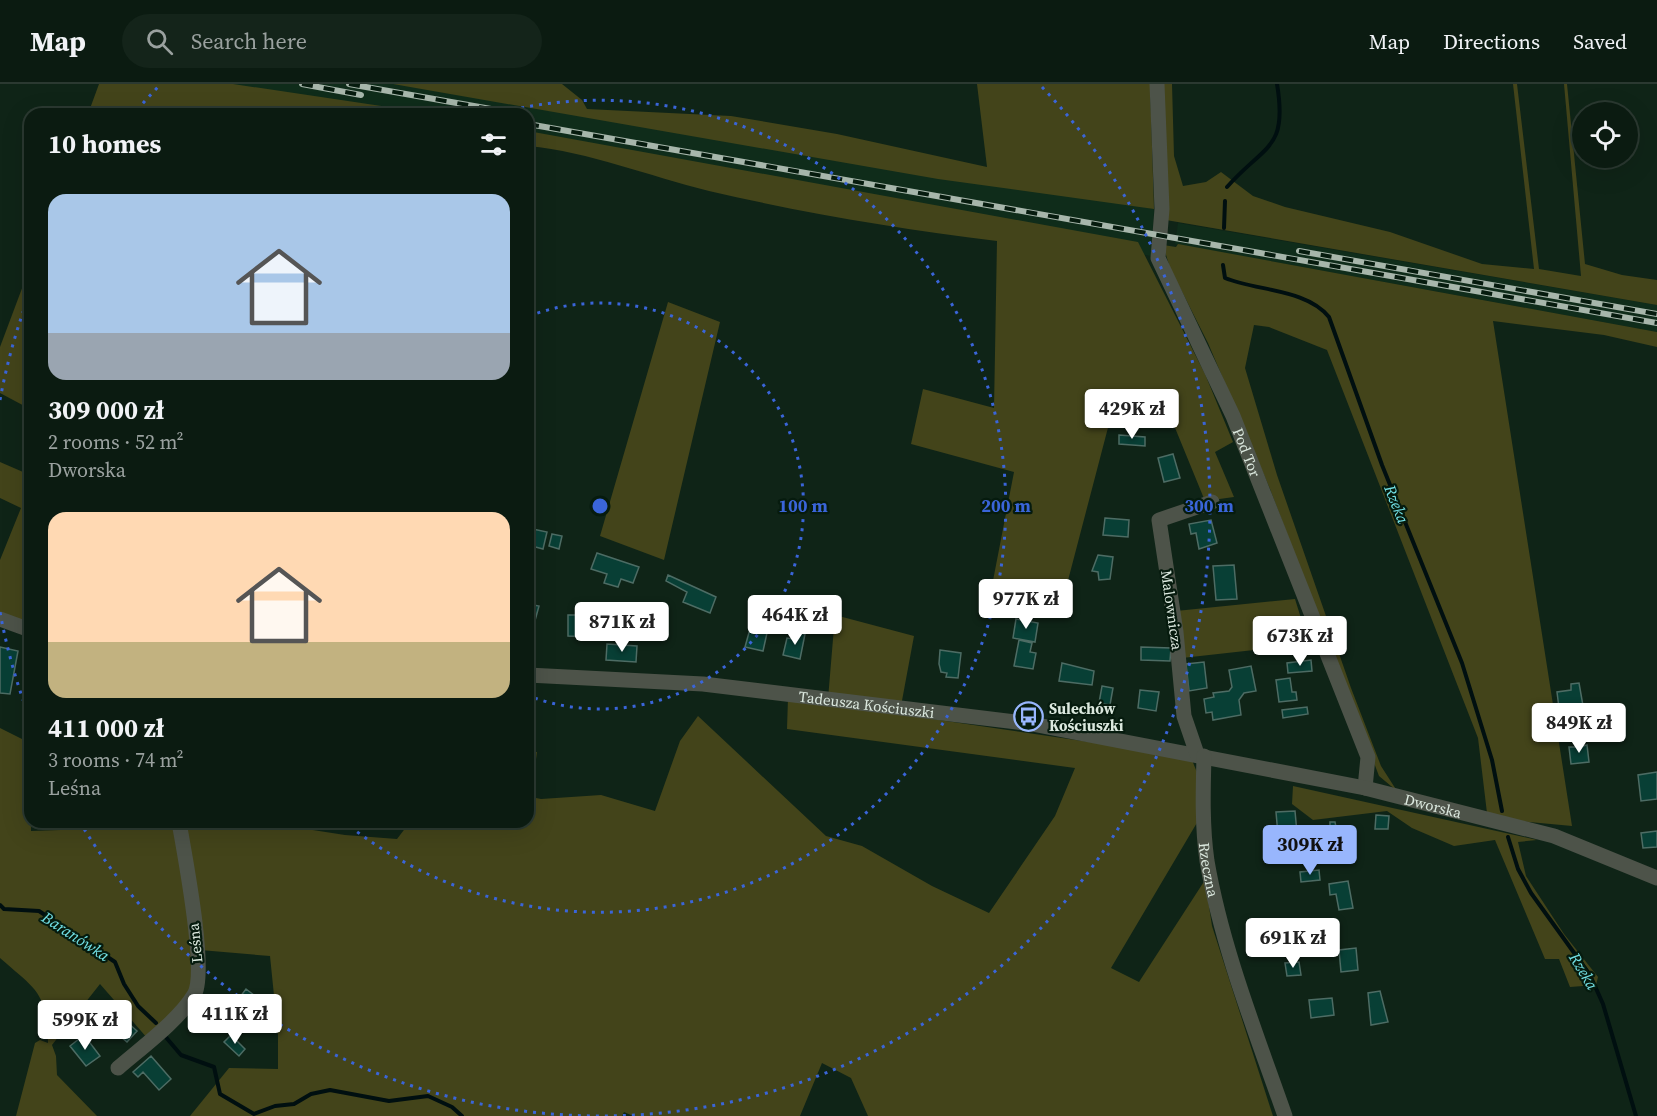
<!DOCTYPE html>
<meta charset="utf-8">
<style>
body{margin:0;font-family:"Source Serif 4",serif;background:#14241a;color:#f1f3f6;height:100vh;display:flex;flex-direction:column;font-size:22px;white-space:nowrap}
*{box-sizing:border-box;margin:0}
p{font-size:20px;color:#9aa19f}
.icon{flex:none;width:33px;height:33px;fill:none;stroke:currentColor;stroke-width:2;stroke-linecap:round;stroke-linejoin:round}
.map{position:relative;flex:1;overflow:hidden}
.panel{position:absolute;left:24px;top:24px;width:510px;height:720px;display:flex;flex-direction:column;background:#0b1b11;border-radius:18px;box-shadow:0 6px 24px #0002,0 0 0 2px #2b3931}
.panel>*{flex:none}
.controls{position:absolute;left:1572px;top:18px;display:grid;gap:12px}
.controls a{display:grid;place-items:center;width:66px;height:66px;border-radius:50%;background:#0b1b11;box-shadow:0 6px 24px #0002,0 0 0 2px #2b3931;font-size:30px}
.price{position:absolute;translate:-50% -51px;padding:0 14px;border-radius:6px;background:#fff;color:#222;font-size:20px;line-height:39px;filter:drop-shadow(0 2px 3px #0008)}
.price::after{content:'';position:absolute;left:50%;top:36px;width:18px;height:14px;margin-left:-9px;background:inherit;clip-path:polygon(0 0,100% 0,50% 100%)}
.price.on{background:#98b6fd;color:#111}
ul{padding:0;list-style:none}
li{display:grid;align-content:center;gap:12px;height:318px;padding:0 24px}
li span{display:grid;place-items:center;height:186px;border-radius:18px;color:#555}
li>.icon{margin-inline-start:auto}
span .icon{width:108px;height:108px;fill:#fffc;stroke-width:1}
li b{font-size:26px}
h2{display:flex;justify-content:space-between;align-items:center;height:72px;padding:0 24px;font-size:26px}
header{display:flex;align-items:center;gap:36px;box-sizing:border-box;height:84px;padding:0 30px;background:#0b1b11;border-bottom:2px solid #2b3931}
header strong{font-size:28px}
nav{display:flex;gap:33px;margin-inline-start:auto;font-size:21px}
.search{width:420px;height:54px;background:#14241a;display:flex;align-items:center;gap:15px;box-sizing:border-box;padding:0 21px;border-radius:33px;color:#9aa19f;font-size:22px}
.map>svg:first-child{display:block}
.built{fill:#0f2c1a}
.green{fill:#43441a}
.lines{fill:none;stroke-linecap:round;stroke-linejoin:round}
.stream{stroke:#000f10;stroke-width:4}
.building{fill:#083f35;stroke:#4d6c64;stroke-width:1.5}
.street{stroke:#4d5349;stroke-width:15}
.rail-casing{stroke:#a7b6ab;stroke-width:6}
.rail{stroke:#061b0e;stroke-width:4;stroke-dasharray:11;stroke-linecap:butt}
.ring{fill:none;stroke:#3a65d9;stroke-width:3;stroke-dasharray:3 6}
.labels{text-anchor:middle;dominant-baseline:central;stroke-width:4.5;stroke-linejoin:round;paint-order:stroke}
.street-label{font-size:15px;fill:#dbe8de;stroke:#061b0e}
.poi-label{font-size:15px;font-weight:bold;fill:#dbe8de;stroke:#061b0e;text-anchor:start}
.water-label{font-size:16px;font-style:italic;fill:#72e0e5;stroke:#061b0e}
.centre{fill:#3a65d9;stroke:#061b0e;stroke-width:3}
.ring-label{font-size:18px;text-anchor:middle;font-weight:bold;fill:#3a65d9;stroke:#061b0e;stroke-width:4.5;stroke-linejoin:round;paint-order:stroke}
</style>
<header>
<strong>Map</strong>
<div class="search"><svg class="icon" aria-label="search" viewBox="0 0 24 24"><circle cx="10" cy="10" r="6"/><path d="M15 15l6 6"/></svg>Search here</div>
<nav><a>Map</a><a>Directions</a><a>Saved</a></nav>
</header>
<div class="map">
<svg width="1657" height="1032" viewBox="0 0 1657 1032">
<rect width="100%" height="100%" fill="#0f2417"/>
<path class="built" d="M105 0H435L1027 98 1154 125 1151 172 528 60V30H285Z
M1178 139 1657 221V248L1175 160Z"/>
<path class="green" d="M99 0H233L435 30H88Z
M393 0H562L582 16 587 25 731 32 837 50 987 83 977 0H1150L1154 125 938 95Z
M1163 0H1172L1174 72 1183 102 1206 98 1221 88 1253 112 1285 123 1390 148 1482 180 1534 185 1513 0H1517L1539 185 1581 192 1564 0H1567L1585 180 1622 191 1657 196V221L1166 136Z
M528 47 1138 158 1205 290 1233 358 1215 368 1234 413 1205 417 1171 334 1110 336 1060 527 991 507 1014 388 911 360 923 305 994 324 997 157C900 145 804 129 709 107 648 92 590 68 528 62Z
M1178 160 1657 248V263L1604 251 1493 237 1572 742 1508 736 1487 729 1478 654 1327 266 1269 243 1254 241 1245 284 1277 391 1351 604 1381 682 1397 707 1379 692 1270 405 1208 259 1170 184 1163 161 1176 163Z
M30 183V325L0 309V263Z
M668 218 720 238 664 476 600 452Z
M0 378 30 391V542L0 529V476L21 424 0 414Z
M1295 515 1309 560 1182 574 1176 527Z
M835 531 914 552 901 622 828 615Z
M788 614 1178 671 1192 676 1198 691V737L1111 884 1139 898 1205 796 1212 842 1273 1032H868L851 994 822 979 800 1032H633L624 1028 622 1032H190L229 984 278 985V951L270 872 200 866 185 742 193 738H261L345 751 397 755 410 738H528V668H537L531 713 541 715 601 711 655 727 680 657 698 632 826 752 862 762 932 802 989 829 1055 732 1075 684 787 645Z
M0 644 30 659 31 747 177 742 195 878 192 907 148 955 100 900 52 961 56 972 57 991 97 1032H16L35 959 40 956 48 959C47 907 36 906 0 874Z
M1293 702 1537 756 1518 758 1526 792 1564 850 1598 893 1596 901 1570 903 1559 875H1545L1495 756 1454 762 1412 744 1387 727 1313 736 1292 720Z"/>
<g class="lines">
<path class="stream" d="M1227 103C1265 60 1288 66 1277 0
M1224 144 1225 117
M1223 181 1225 194C1257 207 1307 205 1329 233L1382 381 1462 579 1492 676 1502 727
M1508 753 1518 785 1531 809 1590 891 1603 920 1636 1032
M0 821 4 825 39 827 115 878 124 900 138 922 156 939
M164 951 181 971 214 983 220 1010 254 1030 275 1022 294 1020 311 1010 330 1006 389 1017 428 1012 452 1023 462 1032"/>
</g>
<path class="building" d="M1119 351 1145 353V362L1119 360Z
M1173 370 1180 394 1164 398 1158 374Z
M1105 434 1129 436 1128 453 1103 451Z
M1211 436 1217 459 1199 465 1196 449 1191 450 1189 440Z
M528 444 547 448 543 465 528 461Z
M552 450 562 452 559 465 549 462Z
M597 469 639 483 633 499 621 495 618 503 604 499 607 490 591 485Z
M1098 471 1113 473 1110 495 1099 496 1098 488 1092 487Z
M1234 481 1237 515 1216 516 1213 482Z
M668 491 716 513 710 529 683 518 687 508 666 497Z
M528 520 539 522 531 551 528 550Z
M580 524H602L601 553 568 552V531H580Z
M1016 535 1038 539 1035 558 1013 554Z
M750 545 767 549 763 567 745 563Z
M796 548 805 550 800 575 783 571 787 554 794 555Z
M1019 556 1032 559 1030 568 1036 569 1033 585 1014 582Z
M607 560 637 562 636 578 606 576Z
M0 563 18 567 10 610 0 609Z
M1141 563 1171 564 1170 577 1141 576Z
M940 566 961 569 958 594 946 593 947 589 941 588 939 580Z
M1311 576 1312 587 1288 589 1287 579Z
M1204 578 1207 604 1189 607 1186 580Z
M1062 579 1094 587 1092 601 1059 597Z
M1251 582 1256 607 1244 609 1239 616 1241 631 1213 636 1212 628 1206 629 1204 615 1214 613 1213 609 1229 607 1232 603 1229 586Z
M1290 594 1292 608H1296L1297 616 1279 618 1276 596Z
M1579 599 1585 633 1584 642H1577L1574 623 1559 624 1557 608 1571 606V600Z
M1102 602 1113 604 1110 621 1099 619Z
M1140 606 1159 608 1156 627 1138 624Z
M1307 623 1308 630 1283 634 1282 626Z
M1602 624V627L1611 626 1615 655 1595 657 1591 626Z
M1576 658H1583V662L1587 661 1589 678 1571 680 1569 663H1576Z
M1657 688V715L1641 717 1638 691Z
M1295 727 1297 749 1278 751 1276 728Z
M1376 731 1389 732 1388 745H1375Z
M1330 738H1335L1340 763 1320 765 1318 744 1330 743Z
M1657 747V763L1643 764 1641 749Z
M1319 786 1320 796 1301 798 1300 788Z
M1348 797 1353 824 1339 826 1336 810 1330 811 1329 800Z
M1315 835 1321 860 1303 862 1300 843 1310 841 1309 836Z
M1356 864 1358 886 1341 888 1339 866Z
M1299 878 1301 891 1287 892 1285 879Z
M246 905 263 918 251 933 234 921Z
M1380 907 1388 938 1371 941 1368 909Z
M1332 914 1334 931 1311 934 1309 916Z
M117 929 137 947 127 958 107 941Z
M84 951 100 972 86 982 70 962Z
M231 951 245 965 239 972 224 958Z
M151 972 171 995 159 1006 143 988 138 993 133 988Z"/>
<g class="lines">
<g class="street">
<path id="s1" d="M1157 0 1162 125 1158 174 1233 332 1368 673 1365 704"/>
<path d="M0 535 30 546"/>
<path id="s2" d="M528 591 703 600 1032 640 1365 704 1554 752 1657 794"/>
<path d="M1197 670 1184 632 1176 548 1159 436 1212 418"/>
<path id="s3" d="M1204 672C1203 707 1202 742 1207 777 1222 864 1256 949 1285 1032"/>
<path d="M118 984C141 964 178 937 194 911 208 889 184 768 179 738"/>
</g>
<defs>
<path id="rail" d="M302 0 361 11
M349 0 519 30
M528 40 1657 239
M1299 167 1657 230"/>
</defs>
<use href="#rail" class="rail-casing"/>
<use href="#rail" class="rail"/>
</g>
<g class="ring">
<path d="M529 232A203 203 0 1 1 529 612"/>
<path d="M495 30A406 406 0 1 1 347 740"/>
<path d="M30 635A609 609 0 0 1 0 528M0 316A609 609 0 0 1 30 209M137 26A609 609 0 0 1 158 3M1042 3A609 609 0 1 1 81 740"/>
</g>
<defs>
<symbol id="bus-ring" viewBox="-11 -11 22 22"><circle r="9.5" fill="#061b0e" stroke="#98b6fd" stroke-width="1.5"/><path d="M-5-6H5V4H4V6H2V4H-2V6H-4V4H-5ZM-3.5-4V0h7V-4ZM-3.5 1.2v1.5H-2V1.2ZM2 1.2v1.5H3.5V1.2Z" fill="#98b6fd"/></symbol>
</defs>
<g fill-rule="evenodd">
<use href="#bus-ring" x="1012" y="616" width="33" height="33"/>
</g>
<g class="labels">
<g class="street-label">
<text stroke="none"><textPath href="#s1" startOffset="388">Pod Tor</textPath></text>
<text transform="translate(1172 526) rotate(82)">Malownicza</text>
<text stroke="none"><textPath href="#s2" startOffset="340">Tadeusza Kościuszki</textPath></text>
<text stroke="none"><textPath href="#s2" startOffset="916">Dworska</textPath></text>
<text stroke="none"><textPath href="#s3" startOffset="114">Rzeczna</textPath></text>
<text transform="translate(195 859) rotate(-96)">Leśna</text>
</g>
<g class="poi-label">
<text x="1049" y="624">Sulechów<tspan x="1049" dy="17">Kościuszki</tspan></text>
</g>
<g class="water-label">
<text transform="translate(1397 420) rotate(68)">Rzeka</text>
<text transform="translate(76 852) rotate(33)">Baranówka</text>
<text transform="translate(1584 887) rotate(59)">Rzeka</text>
</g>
</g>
<circle cx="600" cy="422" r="9" class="centre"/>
<g class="ring-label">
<text x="803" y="428">100 m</text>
<text x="1006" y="428">200 m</text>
<text x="1209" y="428">300 m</text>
</g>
</svg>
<div class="controls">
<a><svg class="icon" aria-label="locate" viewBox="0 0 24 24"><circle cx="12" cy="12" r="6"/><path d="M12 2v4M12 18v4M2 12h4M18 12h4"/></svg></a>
</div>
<b class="price" style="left:1132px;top:356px">429K zł</b>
<b class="price" style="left:1026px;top:546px">977K zł</b>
<b class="price" style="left:795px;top:562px">464K zł</b>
<b class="price" style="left:622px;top:569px">871K zł</b>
<b class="price" style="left:1300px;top:583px">673K zł</b>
<b class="price" style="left:1579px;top:670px">849K zł</b>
<b class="price on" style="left:1310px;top:792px">309K zł</b>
<b class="price" style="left:1293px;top:885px">691K zł</b>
<b class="price" style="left:235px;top:961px">411K zł</b>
<b class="price" style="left:85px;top:967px">599K zł</b>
<section class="panel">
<h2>10 homes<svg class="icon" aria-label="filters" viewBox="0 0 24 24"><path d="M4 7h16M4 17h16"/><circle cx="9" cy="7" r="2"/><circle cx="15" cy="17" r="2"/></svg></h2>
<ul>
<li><span style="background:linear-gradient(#a9c7e8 75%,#9aa5b1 0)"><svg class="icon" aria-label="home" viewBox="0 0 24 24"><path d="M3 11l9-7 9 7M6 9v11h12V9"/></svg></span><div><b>309 000 zł</b><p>2 rooms · 52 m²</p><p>Dworska</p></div></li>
<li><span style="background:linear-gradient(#ffd9b3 70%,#c2b280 0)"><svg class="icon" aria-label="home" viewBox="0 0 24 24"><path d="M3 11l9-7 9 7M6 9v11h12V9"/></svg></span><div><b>411 000 zł</b><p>3 rooms · 74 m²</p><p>Leśna</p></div></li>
</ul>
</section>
</div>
